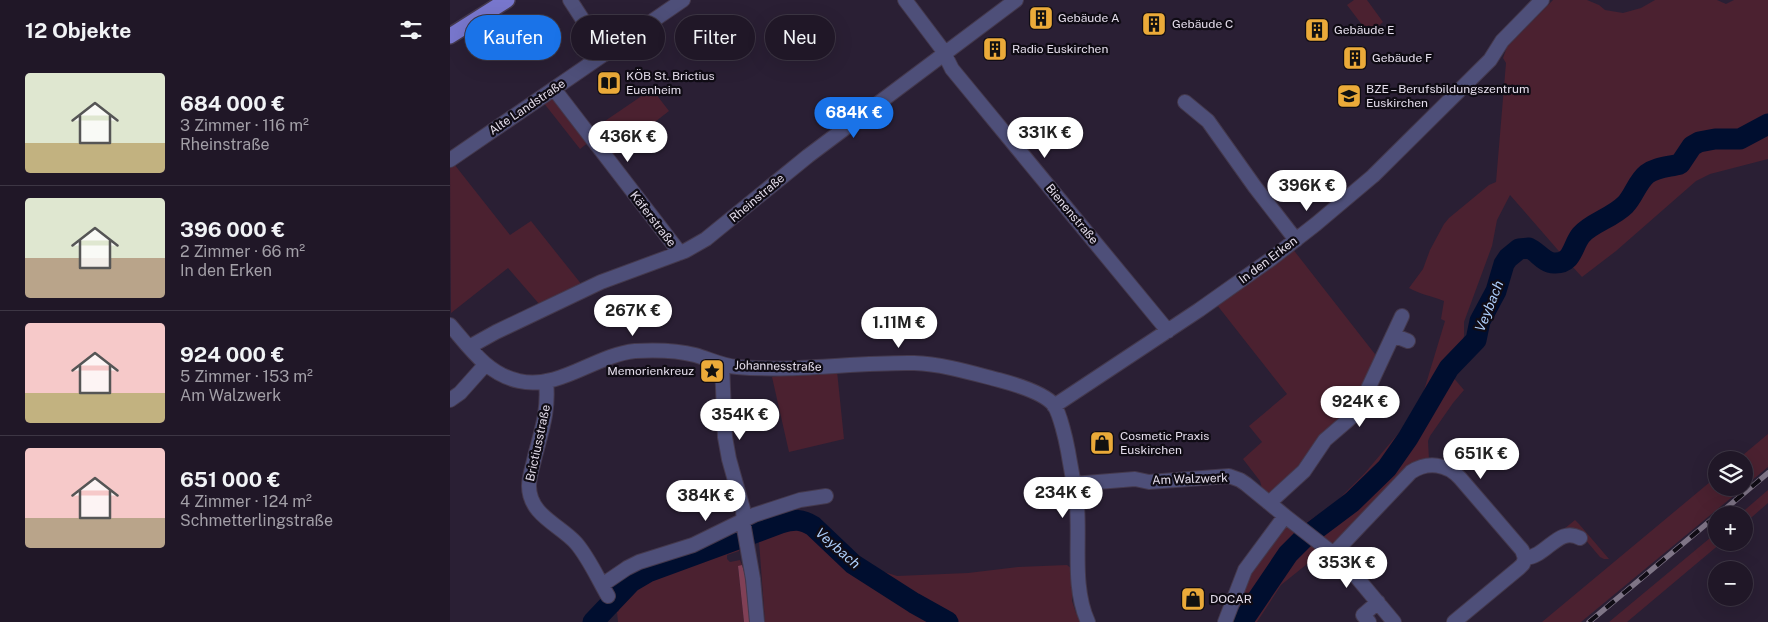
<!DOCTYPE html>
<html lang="de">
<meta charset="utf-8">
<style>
body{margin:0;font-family:"Public Sans",sans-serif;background:#28202f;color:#f1f3f6;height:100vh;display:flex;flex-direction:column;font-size:19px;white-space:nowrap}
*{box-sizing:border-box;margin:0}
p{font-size:16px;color:#a29fa7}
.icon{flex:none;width:28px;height:28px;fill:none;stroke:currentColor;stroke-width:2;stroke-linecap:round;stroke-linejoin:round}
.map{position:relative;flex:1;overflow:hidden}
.drawer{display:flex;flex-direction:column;background:#201727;width:450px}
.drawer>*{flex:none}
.guide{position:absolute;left:15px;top:15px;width:475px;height:45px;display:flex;gap:10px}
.fabs{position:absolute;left:1258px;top:451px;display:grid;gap:10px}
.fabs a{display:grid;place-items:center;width:45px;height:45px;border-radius:50%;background:#201727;box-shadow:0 5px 20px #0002,0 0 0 1px #3d3644;font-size:25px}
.price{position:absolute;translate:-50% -42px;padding:0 11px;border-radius:18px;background:#fff;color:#222;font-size:16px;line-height:32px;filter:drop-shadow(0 1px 2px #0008)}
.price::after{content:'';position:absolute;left:50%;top:30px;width:15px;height:11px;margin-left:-8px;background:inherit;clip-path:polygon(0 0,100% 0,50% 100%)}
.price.selected{background:#1a73e8;color:#fff}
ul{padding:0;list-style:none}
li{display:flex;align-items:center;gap:15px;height:125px;padding:0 25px}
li+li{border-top:1px solid #3d3644}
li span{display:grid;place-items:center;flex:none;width:140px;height:100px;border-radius:5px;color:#555}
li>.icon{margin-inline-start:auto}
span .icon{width:60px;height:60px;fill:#fffc;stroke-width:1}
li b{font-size:21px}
h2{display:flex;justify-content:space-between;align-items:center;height:60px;padding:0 25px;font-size:21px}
.pill{padding:0 18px;border-radius:22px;background:#201727;box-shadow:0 5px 20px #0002,0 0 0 1px #3d3644;font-size:18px;line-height:45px}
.pill.selected{background:#1a73e8;color:#fff}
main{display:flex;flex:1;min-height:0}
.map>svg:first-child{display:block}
.green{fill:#4b2130}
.forest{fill:#804056}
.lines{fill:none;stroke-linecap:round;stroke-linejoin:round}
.river{stroke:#000e2f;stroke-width:21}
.street-casing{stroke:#44394d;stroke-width:16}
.primary-casing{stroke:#44394d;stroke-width:18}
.street{stroke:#4e4f79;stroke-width:14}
.primary{stroke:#7877cd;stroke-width:15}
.rail-casing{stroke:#7f7587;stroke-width:5.5}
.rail{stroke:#100c15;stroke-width:4;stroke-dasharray:11;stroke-linecap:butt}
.labels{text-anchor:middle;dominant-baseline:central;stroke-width:4.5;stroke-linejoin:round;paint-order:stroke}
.poi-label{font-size:12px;fill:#e3dcea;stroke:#100c15;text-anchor:start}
.street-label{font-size:12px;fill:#e3dcea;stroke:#100c15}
.water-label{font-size:14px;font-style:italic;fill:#aecffc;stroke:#100c15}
</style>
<main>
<section class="drawer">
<h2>12 Objekte<svg class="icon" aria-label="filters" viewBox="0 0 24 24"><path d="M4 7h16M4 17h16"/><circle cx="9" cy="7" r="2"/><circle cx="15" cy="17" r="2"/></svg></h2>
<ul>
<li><span style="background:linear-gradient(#dfe7d0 70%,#c2b280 0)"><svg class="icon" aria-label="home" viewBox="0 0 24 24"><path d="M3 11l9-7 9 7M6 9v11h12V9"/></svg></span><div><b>684 000 €</b><p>3 Zimmer · 116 m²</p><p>Rheinstraße</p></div></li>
<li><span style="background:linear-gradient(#dfe7d0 60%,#b9a48a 0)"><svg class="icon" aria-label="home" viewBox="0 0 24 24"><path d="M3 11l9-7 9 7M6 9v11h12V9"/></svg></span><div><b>396 000 €</b><p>2 Zimmer · 66 m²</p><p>In den Erken</p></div></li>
<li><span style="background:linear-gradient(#f6c9c9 70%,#c2b280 0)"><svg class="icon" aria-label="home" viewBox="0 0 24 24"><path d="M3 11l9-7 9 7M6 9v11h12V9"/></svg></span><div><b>924 000 €</b><p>5 Zimmer · 153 m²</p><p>Am Walzwerk</p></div></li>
<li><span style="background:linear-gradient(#f6c9c9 70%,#b9a48a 0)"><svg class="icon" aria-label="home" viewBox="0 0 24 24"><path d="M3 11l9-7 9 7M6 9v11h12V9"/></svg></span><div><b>651 000 €</b><p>4 Zimmer · 124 m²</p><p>Schmetterlingstraße</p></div></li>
</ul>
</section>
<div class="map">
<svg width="1318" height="622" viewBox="0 0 1318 622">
<rect width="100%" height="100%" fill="#2a1f34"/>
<path class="green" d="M904 0H917L933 22 919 34 897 5Z
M1103 0H1137L1149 5 1155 10 1173 13 1191 8 1205 0H1267L1276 4 1284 0H1318V119L1290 133 1255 134 1245 137 1237 143 1231 159C1220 165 1206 163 1195 171 1182 179 1178 197 1167 207 1156 216 1141 219 1130 229 1119 239 1124 252 1114 257L1060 195 1047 220 1042 246 1014 322V336L1011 347 1004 351 998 359 995 368 1014 390 1003 403 980 436 978 441 979 460 953 472 887 540 882 543 877 542 854 524 885 503 914 474 958 422 972 397 995 321 991 319 994 301C982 296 969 294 959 288L973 269 980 250 994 224 999 218 1039 185 1046 182 1056 63 1053 58 1057 47Z
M202 89 219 111 160 157 144 136 152 130 149 125Z
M102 97 139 142 130 149 93 102Z
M1318 130V159L1260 174 1246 181 1166 251 1132 277 1120 264C1128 256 1128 245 1136 237 1149 225 1168 221 1181 206 1189 197 1191 181 1203 175 1212 170 1223 171 1233 167 1239 162 1241 154 1247 149 1265 137 1278 148 1294 143 1303 141 1310 134 1318 130Z
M4 164 60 235 81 221 132 285 90 305 58 268 1 313 0 166Z
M842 248 928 358 912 396 859 457 826 491 816 495 813 492 810 481 793 459 812 442 799 426 837 394 767 305Z
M387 371 394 439 339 452 322 377 346 373Z
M1318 434V467L1294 487V460H1287Z
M1266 477V488H1293L1131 622H1092Z
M1318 490V503L1294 524V515H1289Z
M348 512 355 513 368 521 402 554 422 568 447 576 518 573 568 567 617 565 622 569V601L626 613 631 622H315L309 541 307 539 303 541 299 526 341 513Z
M1125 520 1129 524 1159 559H1154L1150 557 1128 531 1114 529Z
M834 527H840L852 536C825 559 808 592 789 622H780L797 574Z
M287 529 292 547H289V551L277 555V559L280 562 290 560 292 565 288 567 294 622H168L167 612 169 611 167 607 165 606 160 589 182 571Z
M1266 533V542L1271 543 1177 622H1159Z
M857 540 872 552 831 585 807 622H794L832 567Z"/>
<path class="forest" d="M292 565 295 575 300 622H294L288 566Z"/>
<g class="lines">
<path class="river" d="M143 622 181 582 198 572 331 523C344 519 352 519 363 526L403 564 464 603 498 622
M792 622 838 554 854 538 902 502 937 468 958 438 999 368 1026 340 1030 321 1046 291 1054 264 1058 258 1069 249 1079 248C1088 252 1094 263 1104 263 1123 264 1122 246 1131 235 1141 223 1162 218 1175 205 1184 196 1187 182 1197 174 1206 167 1219 167 1230 164L1242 146 1249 142 1265 139H1290L1318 124"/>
<defs>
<path id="street" d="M120 0 155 54
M455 0 492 49 502 69 718 331
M104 89 230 253
M735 102 758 121 805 187 846 240
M0 160 233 0
M0 325C20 348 37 374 69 381 110 390 145 355 185 351 204 350 226 350 245 355 259 359 273 366 287 367 346 372 405 362 464 363 493 364 522 373 549 380 564 384 594 393 604 405 610 414 616 440 618 451 621 469 625 488 627 506 630 544 622 587 638 622
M943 335 958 341
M19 347 46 332 151 282 235 251 256 239 358 156 566 0
M272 364 275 437 279 459 293 509 294 528 303 579 307 622
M96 381C99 410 92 429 85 456 83 466 79 476 79 486 79 515 110 525 126 543 139 558 148 579 158 596
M0 400 10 393 35 365
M604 406 749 310 821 259 866 224 923 176 1040 60 1052 41 1092 0
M623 484 685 479 699 482 779 476 790 480 796 484 835 516
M819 503 854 471 875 440 904 415 910 406 952 316
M884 553 961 472C978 461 997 464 1010 478L1072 550 1075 558 1073 564 1069 568 1004 622
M1075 558C1098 556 1108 526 1130 538
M152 585 177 568 189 562 243 545 304 515 350 500 376 496
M775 622 795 570 835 516 894 562 944 622
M919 622 913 615 928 602"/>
<path id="primary" d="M0 36 57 0"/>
</defs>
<use href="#street" class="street-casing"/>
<use href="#primary" class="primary-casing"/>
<use href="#street" class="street"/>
<use href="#primary" class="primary"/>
<defs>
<path id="rail" d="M1268 515 1318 473
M1139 622 1266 516"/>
</defs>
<use href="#rail" class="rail-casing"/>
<use href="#rail" class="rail"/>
</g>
<defs>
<symbol id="building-square" viewBox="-11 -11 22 22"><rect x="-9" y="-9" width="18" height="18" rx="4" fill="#ebaa39" stroke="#100c15"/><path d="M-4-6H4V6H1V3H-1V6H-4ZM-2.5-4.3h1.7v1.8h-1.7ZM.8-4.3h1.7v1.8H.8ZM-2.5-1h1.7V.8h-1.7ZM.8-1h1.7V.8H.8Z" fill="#111"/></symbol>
<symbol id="library-square" viewBox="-11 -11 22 22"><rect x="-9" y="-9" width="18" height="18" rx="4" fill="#ebaa39" stroke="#100c15"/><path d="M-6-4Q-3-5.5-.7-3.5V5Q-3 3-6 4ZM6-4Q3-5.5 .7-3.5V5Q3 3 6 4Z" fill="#111"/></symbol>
<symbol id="university-square" viewBox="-11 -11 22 22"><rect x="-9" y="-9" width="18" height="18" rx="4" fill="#ebaa39" stroke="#100c15"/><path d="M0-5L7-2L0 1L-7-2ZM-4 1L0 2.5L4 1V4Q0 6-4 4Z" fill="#111"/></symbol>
<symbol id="sight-square" viewBox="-11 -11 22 22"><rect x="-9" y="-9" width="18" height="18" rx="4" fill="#ebaa39" stroke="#100c15"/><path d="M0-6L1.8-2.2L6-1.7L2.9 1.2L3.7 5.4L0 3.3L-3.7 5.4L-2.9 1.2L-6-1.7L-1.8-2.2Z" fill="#111"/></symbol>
<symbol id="shop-square" viewBox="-11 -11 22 22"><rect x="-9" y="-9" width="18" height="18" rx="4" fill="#ebaa39" stroke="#100c15"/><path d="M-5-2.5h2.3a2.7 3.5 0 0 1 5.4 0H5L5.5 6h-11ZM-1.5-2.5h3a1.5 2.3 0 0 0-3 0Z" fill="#111"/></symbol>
</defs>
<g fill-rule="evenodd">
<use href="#building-square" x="577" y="4" width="28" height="28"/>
<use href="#building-square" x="690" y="10" width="28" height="28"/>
<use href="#building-square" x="853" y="16" width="28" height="28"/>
<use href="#building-square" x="531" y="35" width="28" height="28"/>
<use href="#building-square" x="891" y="44" width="28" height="28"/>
<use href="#library-square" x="145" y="69" width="28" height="28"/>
<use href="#university-square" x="885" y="82" width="28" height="28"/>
<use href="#sight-square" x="248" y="357" width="28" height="28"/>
<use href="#shop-square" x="638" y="429" width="28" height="28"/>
<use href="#shop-square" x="729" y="585" width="28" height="28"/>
</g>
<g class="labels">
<g class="poi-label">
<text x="608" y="18">Gebäude A</text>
<text x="722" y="24">Gebäude C</text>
<text x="884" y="30">Gebäude E</text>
<text x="562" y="49">Radio Euskirchen</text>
<text x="922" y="58">Gebäude F</text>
<text x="176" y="76">KÖB St. Brictius<tspan x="176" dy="14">Euenheim</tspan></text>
<text x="916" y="89">BZE – Berufsbildungszentrum<tspan x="916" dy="14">Euskirchen</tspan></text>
<text x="244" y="371" text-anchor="end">Memorienkreuz</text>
<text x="670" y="436">Cosmetic Praxis<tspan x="670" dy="14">Euskirchen</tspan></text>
<text x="760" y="599">DOCAR</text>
</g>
<g class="street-label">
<text transform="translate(77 107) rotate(-34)">Alte Landstraße</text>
<text transform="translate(307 198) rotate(-40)">Rheinstraße</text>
<text transform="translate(622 214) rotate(50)">Bienenstraße</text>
<text transform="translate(203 219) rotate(52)">Käferstraße</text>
<text transform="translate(818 260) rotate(-37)">In den Erken</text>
<text transform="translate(328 366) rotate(1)">Johannesstraße</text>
<text transform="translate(88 443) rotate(-78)">Brictiusstraße</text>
<text transform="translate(740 479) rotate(-2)">Am Walzwerk</text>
</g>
<g class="water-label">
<text transform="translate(1039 306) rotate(-68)">Veybach</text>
<text transform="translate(388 548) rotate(41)">Veybach</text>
</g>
</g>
</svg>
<div class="fabs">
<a><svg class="icon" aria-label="layers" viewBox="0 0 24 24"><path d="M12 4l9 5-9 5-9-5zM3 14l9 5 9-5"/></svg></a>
<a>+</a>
<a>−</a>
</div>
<b class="price selected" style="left:404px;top:139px">684K €</b>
<b class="price" style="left:595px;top:159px">331K €</b>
<b class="price" style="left:178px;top:163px">436K €</b>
<b class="price" style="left:857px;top:212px">396K €</b>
<b class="price" style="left:183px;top:337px">267K €</b>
<b class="price" style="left:449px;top:349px">1.11M €</b>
<b class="price" style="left:910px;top:428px">924K €</b>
<b class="price" style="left:290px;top:441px">354K €</b>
<b class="price" style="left:1031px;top:480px">651K €</b>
<b class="price" style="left:613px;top:519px">234K €</b>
<b class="price" style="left:256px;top:522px">384K €</b>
<b class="price" style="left:897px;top:589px">353K €</b>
<div class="guide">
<a class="pill selected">Kaufen</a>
<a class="pill">Mieten</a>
<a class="pill">Filter</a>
<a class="pill">Neu</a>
</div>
</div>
</main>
